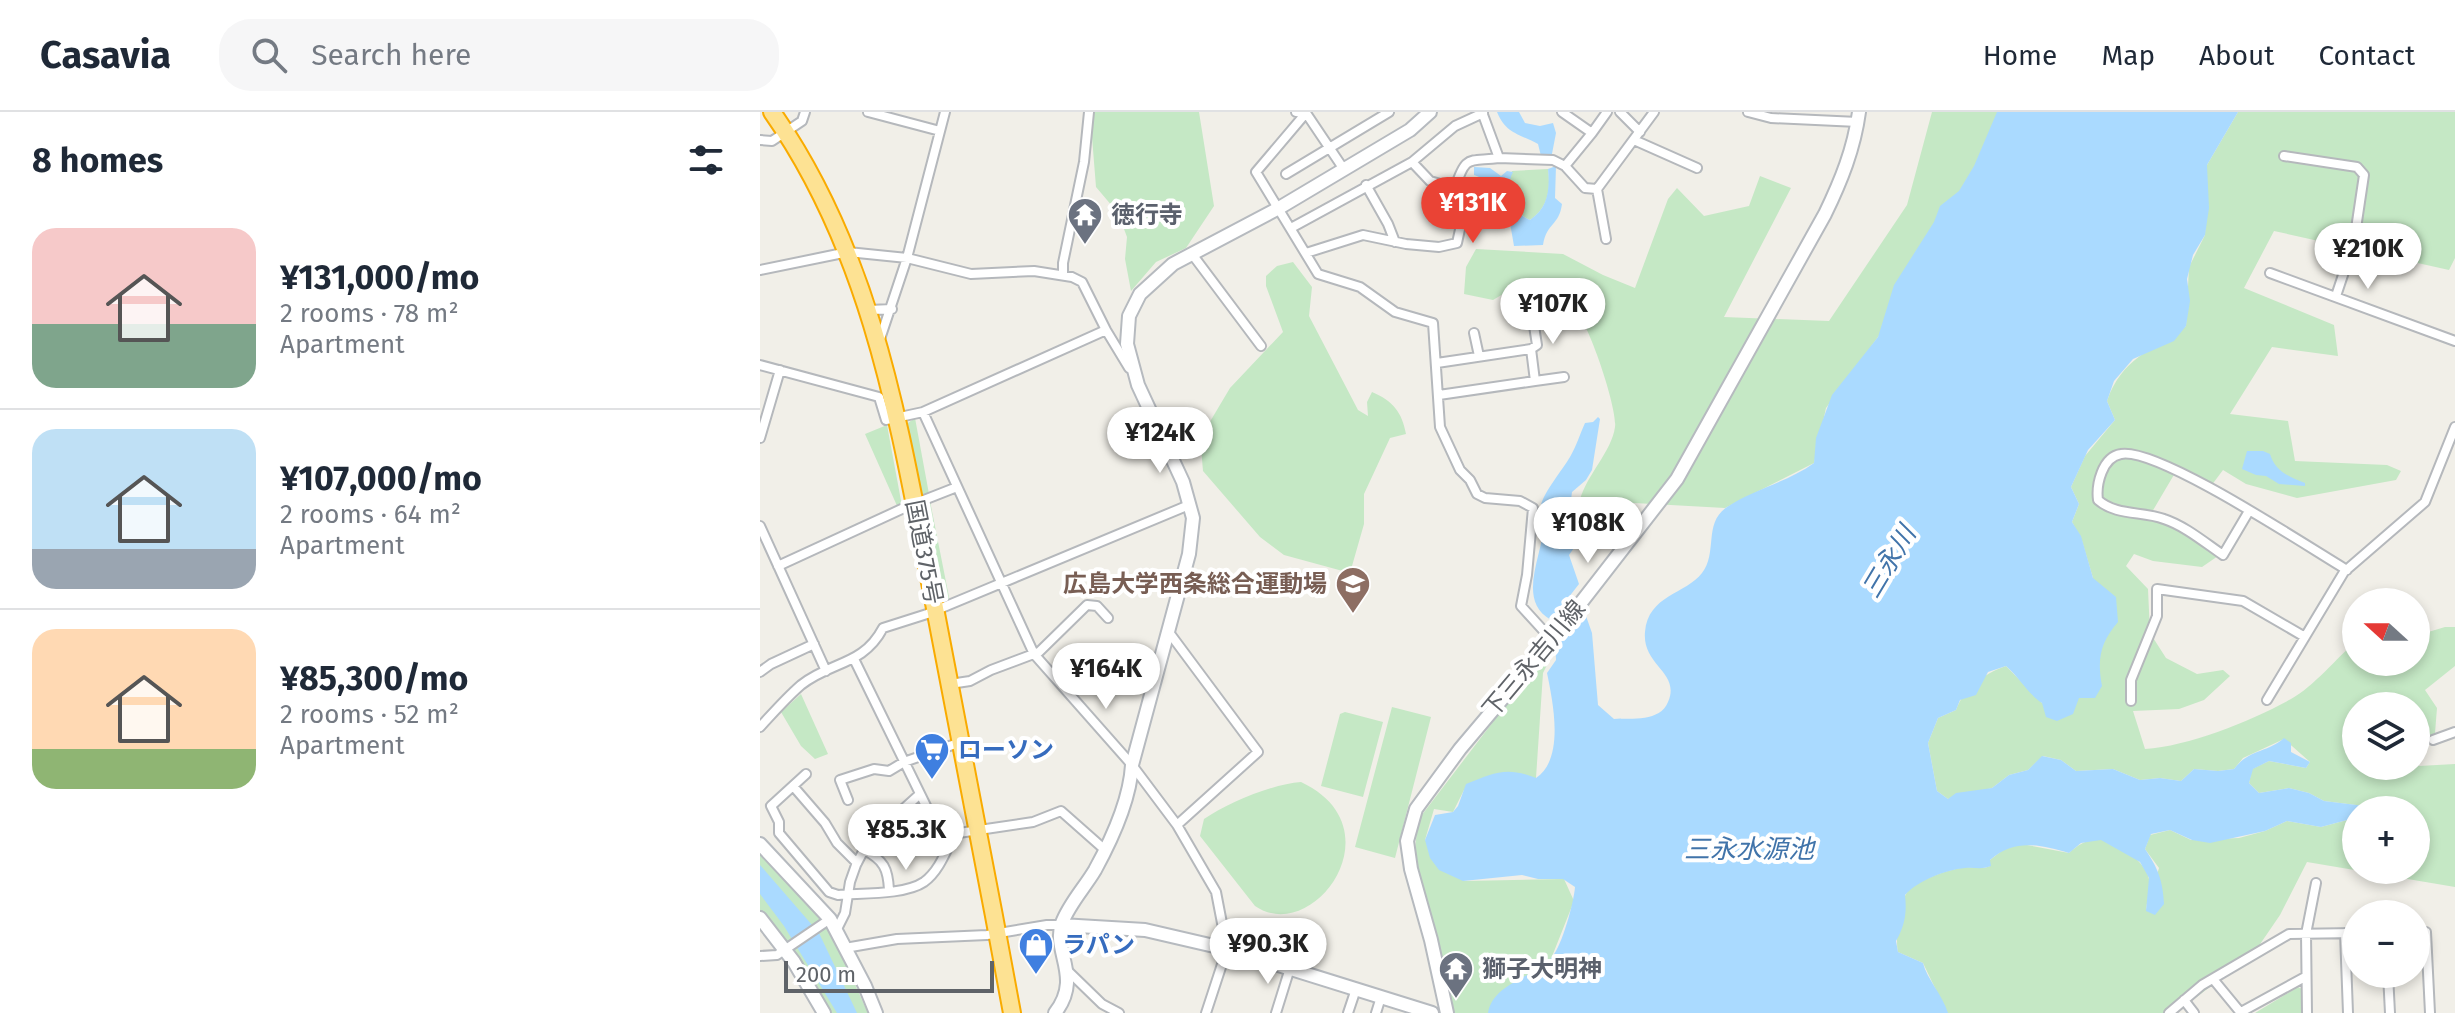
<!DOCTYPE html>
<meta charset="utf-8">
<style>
body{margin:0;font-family:"Fira Sans","Noto Sans JP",sans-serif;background:#f6f6f7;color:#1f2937;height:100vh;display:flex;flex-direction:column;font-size:30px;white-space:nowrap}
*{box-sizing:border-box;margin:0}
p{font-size:26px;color:#747a83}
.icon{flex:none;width:44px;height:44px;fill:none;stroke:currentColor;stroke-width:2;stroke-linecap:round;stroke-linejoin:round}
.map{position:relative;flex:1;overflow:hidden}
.sheet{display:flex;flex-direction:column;background:#fff;width:760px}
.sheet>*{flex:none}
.needle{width:52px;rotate:291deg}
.controls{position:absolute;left:1582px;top:476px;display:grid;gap:16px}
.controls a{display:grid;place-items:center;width:88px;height:88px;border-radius:50%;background:#fff;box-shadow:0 4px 12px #0003;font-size:40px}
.scale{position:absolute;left:24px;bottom:20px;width:210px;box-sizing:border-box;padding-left:8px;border:4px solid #5f6368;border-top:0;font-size:22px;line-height:28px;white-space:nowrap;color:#5f6368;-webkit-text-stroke:6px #fff;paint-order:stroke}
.price{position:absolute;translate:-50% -68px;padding:0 18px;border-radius:28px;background:#fff;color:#222;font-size:26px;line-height:52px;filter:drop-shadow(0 2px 4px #0008)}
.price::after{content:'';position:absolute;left:50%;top:48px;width:24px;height:18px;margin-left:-12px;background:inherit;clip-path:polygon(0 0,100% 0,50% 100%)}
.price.on{background:#ea4335;color:#fff}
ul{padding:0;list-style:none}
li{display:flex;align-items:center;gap:24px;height:200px;padding:0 32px}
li+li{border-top:2px solid #e0e1e3}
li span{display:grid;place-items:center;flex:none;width:224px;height:160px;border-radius:24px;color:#555}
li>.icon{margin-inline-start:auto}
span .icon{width:96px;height:96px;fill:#fffc;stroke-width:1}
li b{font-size:34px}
h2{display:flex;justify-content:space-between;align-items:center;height:96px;padding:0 32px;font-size:34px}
header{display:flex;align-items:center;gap:48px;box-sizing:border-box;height:112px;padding:0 40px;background:#fff;border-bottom:2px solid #e0e1e3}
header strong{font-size:38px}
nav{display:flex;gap:44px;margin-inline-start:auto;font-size:28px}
.search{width:560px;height:72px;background:#f6f6f7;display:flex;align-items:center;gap:20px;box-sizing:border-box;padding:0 28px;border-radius:32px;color:#747a83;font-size:30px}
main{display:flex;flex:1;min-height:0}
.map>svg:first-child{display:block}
.green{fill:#c5e8c5}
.water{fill:#aadaff}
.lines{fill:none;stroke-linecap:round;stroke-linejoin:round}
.street-casing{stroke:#b5b8bc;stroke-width:12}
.secondary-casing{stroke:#b6babf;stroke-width:16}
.highway-casing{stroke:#f9ab00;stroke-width:20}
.street{stroke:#fff;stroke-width:8}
.secondary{stroke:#fff;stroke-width:12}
.highway{stroke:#fde293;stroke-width:16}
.labels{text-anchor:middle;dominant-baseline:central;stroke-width:8;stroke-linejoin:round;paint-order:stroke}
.worship-label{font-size:24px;font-weight:bold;fill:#5b616d;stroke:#fff;text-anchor:start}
.street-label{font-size:24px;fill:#5f6368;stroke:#fff}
.education-label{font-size:24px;font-weight:bold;fill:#785e54;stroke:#fff;text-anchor:end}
.shop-label{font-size:24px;font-weight:bold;fill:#366cbe;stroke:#fff;text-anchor:start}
.water-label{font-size:26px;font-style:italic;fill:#4174aa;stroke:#fff}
</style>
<header>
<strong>Casavia</strong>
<div class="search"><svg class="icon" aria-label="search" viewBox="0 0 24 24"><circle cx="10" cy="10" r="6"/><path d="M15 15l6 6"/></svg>Search here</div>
<nav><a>Home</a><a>Map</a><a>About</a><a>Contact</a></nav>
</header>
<main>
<section class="sheet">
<h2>8 homes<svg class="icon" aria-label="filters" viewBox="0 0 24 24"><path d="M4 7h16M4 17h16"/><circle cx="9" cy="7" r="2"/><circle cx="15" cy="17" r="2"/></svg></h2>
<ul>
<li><span style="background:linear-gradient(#f6c9c9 60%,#7fa58c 0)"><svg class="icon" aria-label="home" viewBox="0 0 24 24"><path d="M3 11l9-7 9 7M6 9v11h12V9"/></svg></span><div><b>¥131,000/mo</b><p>2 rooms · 78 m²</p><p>Apartment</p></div></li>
<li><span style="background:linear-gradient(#bfe0f5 75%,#9aa5b1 0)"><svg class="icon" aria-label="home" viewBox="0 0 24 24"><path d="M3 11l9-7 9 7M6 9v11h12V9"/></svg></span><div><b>¥107,000/mo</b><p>2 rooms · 64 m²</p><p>Apartment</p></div></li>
<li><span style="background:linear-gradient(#ffd9b3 75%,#8fb573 0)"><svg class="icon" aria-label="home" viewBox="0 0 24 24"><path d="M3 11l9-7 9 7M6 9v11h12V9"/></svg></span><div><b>¥85,300/mo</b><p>2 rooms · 52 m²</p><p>Apartment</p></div></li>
</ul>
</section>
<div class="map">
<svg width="1695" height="901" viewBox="0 0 1695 901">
<rect width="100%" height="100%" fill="#f1efe8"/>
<path class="green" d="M330 0H439L454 94 426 136 396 150 371 179 365 147 367 125 358 101 336 75Z
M1172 0H1242L1197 100 1118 225 1066 296 1054 351 965 396 820 388C826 364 852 339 855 315 858 297 827 205 812 193 802 185 774 177 760 172L733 188 704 182 706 155 716 137 803 142 843 163 875 176 908 87 917 76 944 104 989 94 1000 64 1031 76 964 205 1069 209 1147 93Z
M1478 0H1695V146L1689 158 1514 119 1484 176 1574 213 1578 244 1512 235 1470 302 1528 309 1535 349 1627 353 1641 359 1636 368 1537 386 1486 372 1463 358 1448 378 1415 361 1392 400 1458 444 1442 455 1393 449 1374 442 1366 454 1388 477 1390 521 1406 546 1437 562 1463 558 1470 564 1444 588 1419 597 1373 599 1385 637C1429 634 1491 609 1531 587 1553 575 1577 546 1596 529V550H1656V544L1663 536 1665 521 1685 515H1695V554L1665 578 1677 596 1675 621 1656 631V594H1596V654H1656V645L1659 654 1695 652V775L1547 750 1520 803 1494 841 1416 901H1187L1163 851 1138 840C1135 827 1139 790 1148 779 1159 767 1190 757 1206 755 1216 755 1221 758 1230 754V748L1248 734 1255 733H1267L1309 741C1318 733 1330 725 1343 728 1360 732 1386 750 1389 767 1390 777 1387 789 1386 799L1399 756 1385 737 1390 723 1410 718 1431 728 1479 726 1505 719 1527 709 1561 715 1587 708 1596 713V758H1656V698H1618L1612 695 1564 689 1549 681 1529 676 1499 681 1489 671 1492 657 1509 649 1546 656 1550 650 1524 627 1483 646 1474 657 1458 659 1434 657 1421 669 1400 666 1380 668 1353 657 1316 659 1301 648 1283 644 1268 658 1249 663 1232 676 1188 687 1177 679 1168 631 1178 606 1196 598C1204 576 1225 561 1246 554L1282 591 1333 466 1322 429 1312 410 1319 392 1311 375 1325 344 1355 308 1347 289C1362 246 1391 239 1426 214L1429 155 1445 123 1447 53Z
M788 57C791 78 788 96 770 108 751 100 744 77 752 59Z
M533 150 552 175 549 204 598 298 608 304 607 290 612 280C633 289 642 300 646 322L630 326 604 382V412L590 461 524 443 500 425 443 359 441 335 451 308 470 276 523 220 506 174V164L517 154Z
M155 306 169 382 162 385 158 383 145 313Z
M127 313 142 394 138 396 105 322Z
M170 389 190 490 183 492 178 490 162 391Z
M794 530 793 541 783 561 776 666 704 678 693 700 674 697 665 728 704 769 804 767 814 789 791 847 729 901H694L674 818 653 757 658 708Z
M41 582 68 642 55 647 41 634 21 600Z
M632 595 671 605 635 746 595 735Z
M585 600 623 610 603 685 561 674 580 602Z
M541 670C639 716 553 834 495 794L440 724 444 707C468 691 512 672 541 670Z
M0 731 64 805 108 901H62L0 798Z
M1538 875 1542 877 1544 901H1495Z"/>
<path class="water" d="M737 0H759L765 11 780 14 793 11 796 21 791 47 781 44 778 32C760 22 746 22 737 0Z
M1237 0H1478L1447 53 1449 96 1445 123 1433 143 1427 167 1430 189 1426 214 1414 229 1373 247 1354 269 1347 289 1355 308 1328 338 1311 375 1319 392 1312 410 1321 424 1333 466 1356 485 1358 510C1340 531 1337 547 1342 574L1335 586H1319L1313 602 1297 609 1286 605 1282 591C1267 581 1260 566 1246 554L1228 560 1216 583 1200 588 1196 598 1178 606 1168 631 1177 679 1188 687 1196 681 1232 676 1249 663 1268 658 1282 644 1301 648 1316 659 1353 657 1380 668 1400 666 1421 669 1434 657 1458 659 1474 657C1489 637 1507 641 1524 626L1531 631V640L1550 650 1546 656 1509 649 1493 657 1489 671 1499 681 1529 676 1549 681 1564 689 1613 695 1618 698H1596V713L1587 708 1561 715 1527 709 1505 719 1450 731 1432 728 1410 718 1391 722 1385 737C1398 756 1403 769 1404 792L1395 803 1386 799 1389 766 1380 750 1341 728 1321 731 1309 741C1280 733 1255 726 1230 748L1231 754C1221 758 1215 755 1205 756 1185 758 1159 768 1145 783 1147 800 1145 814 1136 829L1138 840 1163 851C1167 867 1182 882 1188 901H728C733 871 774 866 792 845 802 834 814 790 815 775L803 767H778L762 763 703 769 679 758 670 746 665 728 675 703 693 700 698 694 706 672C734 661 746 654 776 666 805 647 793 590 787 561L796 548 795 528 818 499 826 504 832 521 838 593 854 607C872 606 900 610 908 590 921 560 882 554 885 520 888 483 926 482 942 461 958 441 943 411 967 395 994 377 1028 370 1054 351L1056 326 1072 283 1118 225 1134 173 1174 110 1180 94 1199 79 1214 54Z
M796 54 795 86 802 92C799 114 787 110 783 133L754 134 750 111H739L738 108 745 101C742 81 733 70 714 63V55L730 56 741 64 747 59 753 60C744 77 751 100 770 108 788 96 790 78 788 57Z
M838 305 840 307 832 358 826 368 812 380 811 388 816 402 811 417 821 426 809 443 819 472 791 508C755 488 784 441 784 411 784 405 780 399 781 393 784 380 803 357 810 345 816 335 820 322 825 311L833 310Z
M1487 339H1503L1510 342C1515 359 1529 365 1545 371V374L1519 372 1506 364 1496 363 1482 357Z
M0 753 59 821 97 901H77L24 814 0 782Z"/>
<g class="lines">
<defs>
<path id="street" d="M108 0 180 19
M536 0 546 1 583 56
M802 0 832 21 805 54 825 76 837 77 894 0
M860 0 880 20
M988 0 1011 6 1098 10
M546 1 496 60 558 162 600 175 635 200 673 211 680 315 700 358 710 368 717 382 725 386 760 389 773 396 767 463 761 494 792 528
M832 21 847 0
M0 28 12 29 42 9 45 0
M874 28 937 56
M1524 44 1597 55 1604 63 1594 130 1576 184
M739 46 793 48 805 54
M652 50 670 69 695 76
M526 62 629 0
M606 73 628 112 635 130
M837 77 846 127
M531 116 652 50 695 14 723 1
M546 141 603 123 646 132 679 135 697 131 706 90 695 76C706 42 708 50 739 46L722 0
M432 142 501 234
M0 158 88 140 147 146 211 162 274 159 312 165 322 170 346 218 369 256
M1510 161 1695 229
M303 163V151L324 50 329 0
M109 198 132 197
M714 221 719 244
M119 230 147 146 185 0
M771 237 777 233 774 214
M677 251 771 237 775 269 679 283
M0 253 119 285 126 308 163 300 346 218
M775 269 804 265
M163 300 274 542 372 653 417 713 456 780 467 837 446 901
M0 326 20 258
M1489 399 1463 443C1444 430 1425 414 1404 407 1382 399 1356 404 1338 388 1336 373 1342 345 1361 342 1398 335 1548 435 1587 458
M0 414 66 559
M18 454 146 395 197 375
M408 519 498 640 417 713
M94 547 170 702 192 722 273 710 301 699 344 737
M0 560 11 552 54 532
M190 572 210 569 231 558 279 540 327 493 337 494 348 506
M1507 588 1584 460 1665 390 1695 315
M1371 589V568L1397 504V477L1483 489 1545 525
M0 615C13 601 26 586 41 573 71 549 103 554 123 516L167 502 429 393
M1673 628 1695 620
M46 662 11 694 19 710V721L69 780 78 783C101 781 145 783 164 770 179 759 186 739 194 723
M33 674 65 711 77 731 97 751
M88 688 80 668 114 657 129 659 144 650 201 630
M104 738C124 748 128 757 129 778
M76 819 85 801 90 770 96 753 109 728 160 682
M1656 820H1666L1670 901
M1585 821 1588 901
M85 836 137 827 227 823 287 813H301
M0 844 17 843 70 807
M308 859 342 892 359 901
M1628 862 1630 901
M1453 867 1481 901
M1424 888 1434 901
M1481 900 1545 865
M516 901 530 856
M588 901 596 877
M616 901 621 885
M1409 901 1442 873 1529 822 1596 821
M1547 901 1546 822 1556 771"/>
<path id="secondary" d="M0 732 70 807 105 874 116 901
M0 806 34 850 64 901
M301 813 385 818 467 837 672 901
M295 901C323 865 292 840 302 811 309 792 325 775 335 758 352 727 370 687 372 653L429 442 433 406 423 370 378 273 367 232 369 204 380 182 413 152 519 96 650 18 670 0
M687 901 671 828 651 757 647 729 656 697 700 637 792 528 917 367 1065 102C1081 69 1094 37 1099 0"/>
<path id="highway" d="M12 0C115 147 140 319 174 491 200 627 227 764 252 901"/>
</defs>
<use href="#street" class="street-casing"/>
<use href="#secondary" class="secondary-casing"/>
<use href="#highway" class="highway-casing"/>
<use href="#street" class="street"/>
<use href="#secondary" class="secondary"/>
<use href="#highway" class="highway"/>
</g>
<defs>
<symbol id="temple-pin" viewBox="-11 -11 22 30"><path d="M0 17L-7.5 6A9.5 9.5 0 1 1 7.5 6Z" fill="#6b7280" stroke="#fff"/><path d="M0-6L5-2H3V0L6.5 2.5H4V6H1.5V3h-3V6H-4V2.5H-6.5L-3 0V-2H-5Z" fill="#fff"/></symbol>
<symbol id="university-pin" viewBox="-11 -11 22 30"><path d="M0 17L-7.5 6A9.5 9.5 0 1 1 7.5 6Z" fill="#8d6e63" stroke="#fff"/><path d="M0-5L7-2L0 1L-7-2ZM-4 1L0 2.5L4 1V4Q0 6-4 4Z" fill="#fff"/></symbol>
<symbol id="supermarket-pin" viewBox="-11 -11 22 30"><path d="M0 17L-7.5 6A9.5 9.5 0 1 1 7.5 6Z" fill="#3f7fe0" stroke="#fff"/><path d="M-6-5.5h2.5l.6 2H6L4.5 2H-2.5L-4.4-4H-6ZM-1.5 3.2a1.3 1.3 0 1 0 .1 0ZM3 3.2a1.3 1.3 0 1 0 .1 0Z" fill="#fff"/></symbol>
<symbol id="shop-pin" viewBox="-11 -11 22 30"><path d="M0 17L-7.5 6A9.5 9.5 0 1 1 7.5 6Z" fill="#3f7fe0" stroke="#fff"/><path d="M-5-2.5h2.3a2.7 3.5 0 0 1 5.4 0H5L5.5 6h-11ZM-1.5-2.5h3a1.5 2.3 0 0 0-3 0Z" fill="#fff"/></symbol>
</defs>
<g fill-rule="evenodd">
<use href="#temple-pin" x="305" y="83" width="40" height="54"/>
<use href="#university-pin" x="573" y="452" width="40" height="54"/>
<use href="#supermarket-pin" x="152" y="618" width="40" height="54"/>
<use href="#shop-pin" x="256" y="813" width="40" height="54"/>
<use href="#temple-pin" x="676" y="837" width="40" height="54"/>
</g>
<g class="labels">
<g class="worship-label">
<text x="351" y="103">徳行寺</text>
<text x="722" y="857">獅子大明神</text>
</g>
<g class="street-label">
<text transform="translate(164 440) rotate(79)">国道375号</text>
<text transform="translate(774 547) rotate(-50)">下三永吉川線</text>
</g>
<g class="education-label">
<text x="567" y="472">広島大学西条総合運動場</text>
</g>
<g class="shop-label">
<text x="198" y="638">ローソン</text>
<text x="302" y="833">ラパン</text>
</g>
<g class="water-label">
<text transform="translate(1129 450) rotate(-59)">三永川</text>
<text x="989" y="737">三永水源池</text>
</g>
</g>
</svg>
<div class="controls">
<a><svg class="needle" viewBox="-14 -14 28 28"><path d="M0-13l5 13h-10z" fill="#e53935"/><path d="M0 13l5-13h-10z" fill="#747a83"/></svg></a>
<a><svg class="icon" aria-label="layers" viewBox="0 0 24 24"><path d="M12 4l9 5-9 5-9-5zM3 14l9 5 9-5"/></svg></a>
<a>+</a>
<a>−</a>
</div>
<div class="scale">200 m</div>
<b class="price on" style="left:713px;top:133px">¥131K</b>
<b class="price" style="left:1608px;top:179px">¥210K</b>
<b class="price" style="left:793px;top:234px">¥107K</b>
<b class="price" style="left:400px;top:363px">¥124K</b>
<b class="price" style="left:828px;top:453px">¥108K</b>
<b class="price" style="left:346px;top:599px">¥164K</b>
<b class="price" style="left:146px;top:760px">¥85.3K</b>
<b class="price" style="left:508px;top:874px">¥90.3K</b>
</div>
</main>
